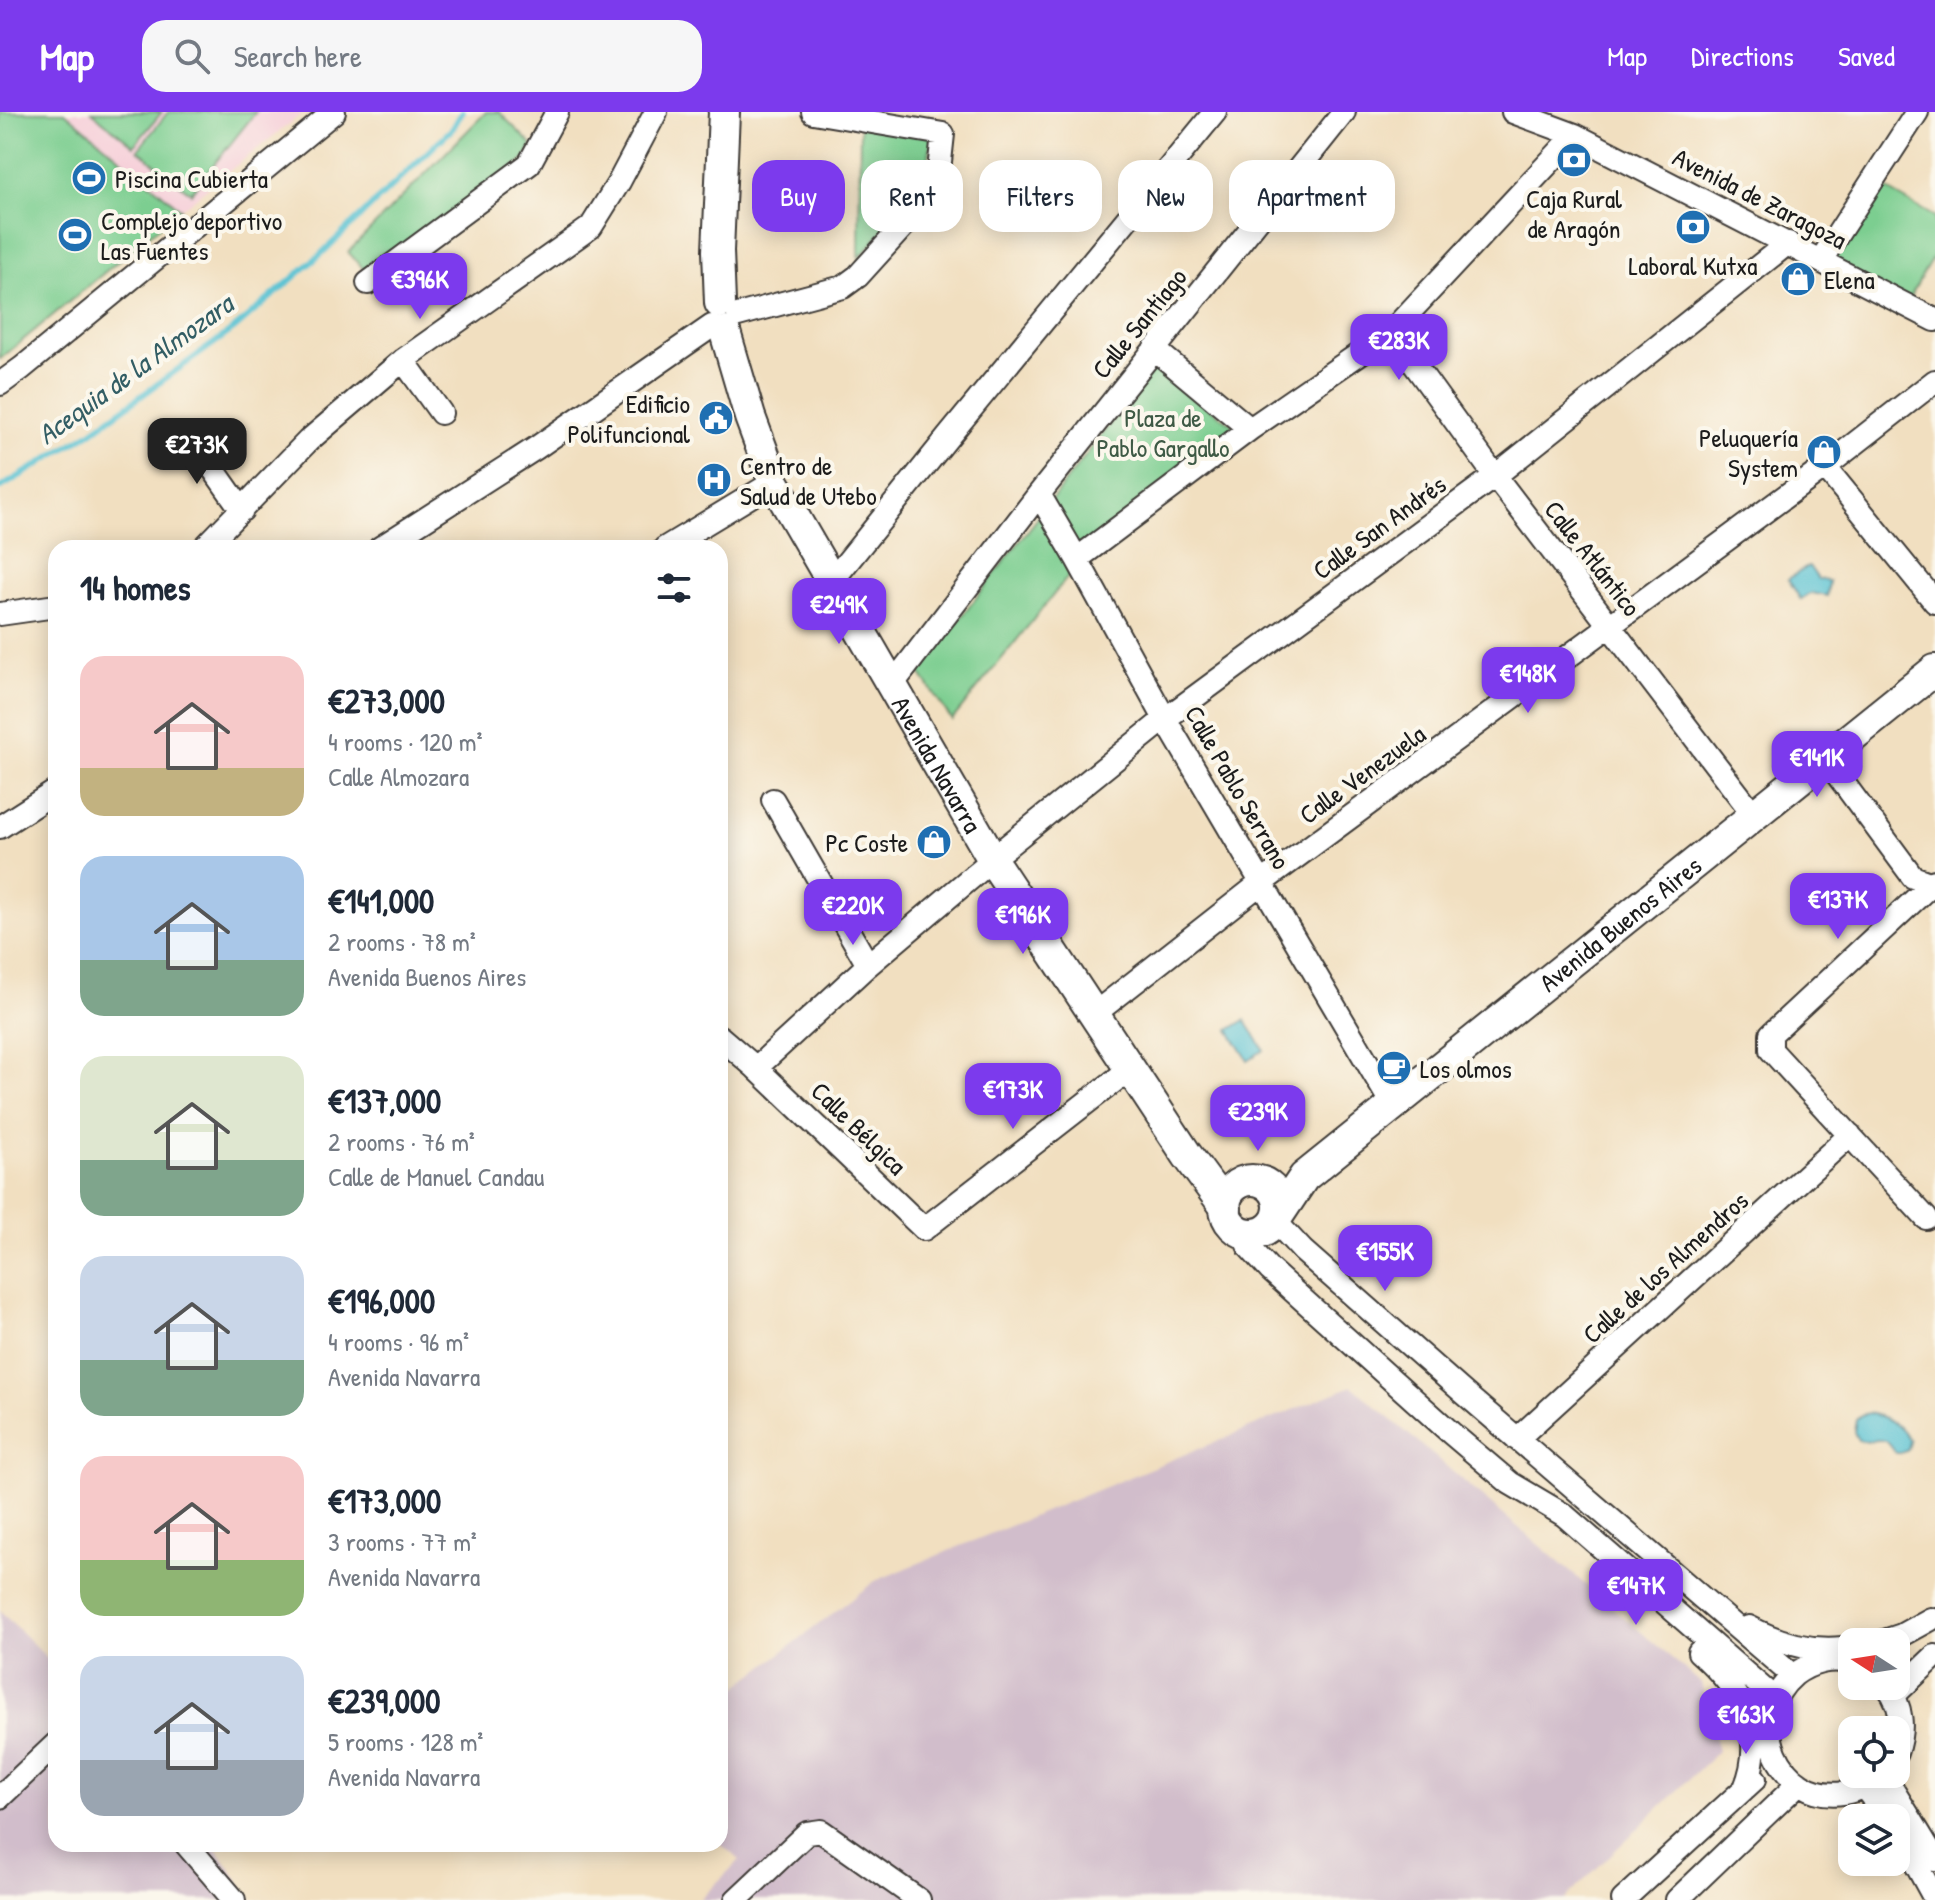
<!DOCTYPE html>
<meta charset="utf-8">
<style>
body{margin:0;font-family:"Patrick Hand",sans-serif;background:#f6f6f7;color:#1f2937;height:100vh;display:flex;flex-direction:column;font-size:30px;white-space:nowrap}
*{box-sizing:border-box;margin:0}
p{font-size:26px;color:#747a83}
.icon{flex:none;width:44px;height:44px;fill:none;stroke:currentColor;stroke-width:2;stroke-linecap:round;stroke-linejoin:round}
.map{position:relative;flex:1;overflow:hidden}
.drawer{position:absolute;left:48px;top:428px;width:680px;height:1312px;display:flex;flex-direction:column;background:#fff;border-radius:24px;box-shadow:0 4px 20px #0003}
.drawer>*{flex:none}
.banner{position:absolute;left:752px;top:48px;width:760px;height:72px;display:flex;gap:16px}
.needle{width:52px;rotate:282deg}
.controls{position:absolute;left:1838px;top:1516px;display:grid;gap:16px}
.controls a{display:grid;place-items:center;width:72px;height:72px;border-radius:16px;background:#fff;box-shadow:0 4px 20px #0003;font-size:40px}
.price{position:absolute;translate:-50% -68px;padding:0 18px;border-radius:16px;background:#7c3aed;color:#fff;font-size:26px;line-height:52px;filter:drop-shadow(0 2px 4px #0008)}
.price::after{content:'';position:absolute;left:50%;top:48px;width:24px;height:18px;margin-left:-12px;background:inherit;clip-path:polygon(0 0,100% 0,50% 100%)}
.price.active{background:#222;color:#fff}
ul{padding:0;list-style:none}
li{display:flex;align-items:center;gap:24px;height:200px;padding:0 32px}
li span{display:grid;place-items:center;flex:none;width:224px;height:160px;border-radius:24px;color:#555}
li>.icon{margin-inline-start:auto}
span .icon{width:96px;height:96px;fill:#fffc;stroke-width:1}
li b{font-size:34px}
h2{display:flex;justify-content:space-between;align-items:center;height:96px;padding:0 32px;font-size:34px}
.chip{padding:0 28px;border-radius:24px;background:#fff;box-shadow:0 4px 20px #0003;font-size:28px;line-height:72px}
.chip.active{background:#7c3aed;color:#fff}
header{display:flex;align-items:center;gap:48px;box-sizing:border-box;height:112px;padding:0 40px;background:#7c3aed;color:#fff}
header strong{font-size:38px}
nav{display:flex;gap:44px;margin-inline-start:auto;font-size:28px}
.search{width:560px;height:72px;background:#f6f6f7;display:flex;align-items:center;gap:20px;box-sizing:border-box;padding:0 28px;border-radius:24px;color:#747a83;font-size:30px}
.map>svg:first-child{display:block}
.built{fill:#f6cfd9}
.industrial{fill:#d1bdcb}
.green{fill:#7cce90;stroke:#4c7556;stroke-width:2}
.water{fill:#56c1d2;stroke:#396e77;stroke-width:2}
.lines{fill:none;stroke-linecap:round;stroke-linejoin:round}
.stream{stroke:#56c1d2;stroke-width:6}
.street-casing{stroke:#3c3935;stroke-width:26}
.secondary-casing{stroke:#3c3935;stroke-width:34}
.street{stroke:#fff;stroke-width:22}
.secondary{stroke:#fff;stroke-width:30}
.labels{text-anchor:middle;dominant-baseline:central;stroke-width:8;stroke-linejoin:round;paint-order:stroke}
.poi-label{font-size:26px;fill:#1c1c1c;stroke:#fbf7ec;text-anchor:start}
.street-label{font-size:26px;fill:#1c1c1c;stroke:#fbf7ec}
.park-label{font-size:26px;fill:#3e5a45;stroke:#fbf7ec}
.water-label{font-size:28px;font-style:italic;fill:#335e65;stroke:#fbf7ec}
</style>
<header>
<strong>Map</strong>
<div class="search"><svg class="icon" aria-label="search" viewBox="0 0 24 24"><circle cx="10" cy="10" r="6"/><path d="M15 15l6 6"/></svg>Search here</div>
<nav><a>Map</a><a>Directions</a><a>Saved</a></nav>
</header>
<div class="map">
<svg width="1935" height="1788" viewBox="0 0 1935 1788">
<rect width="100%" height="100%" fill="#fbf7ec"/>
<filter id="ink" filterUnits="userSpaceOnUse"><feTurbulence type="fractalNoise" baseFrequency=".0125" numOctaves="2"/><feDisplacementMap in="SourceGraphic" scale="16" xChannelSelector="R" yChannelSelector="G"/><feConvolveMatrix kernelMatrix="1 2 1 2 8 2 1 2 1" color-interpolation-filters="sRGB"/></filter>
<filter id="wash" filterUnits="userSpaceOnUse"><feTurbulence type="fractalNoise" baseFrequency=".006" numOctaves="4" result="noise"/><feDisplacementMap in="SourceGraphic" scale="32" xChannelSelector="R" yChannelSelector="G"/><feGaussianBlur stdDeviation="1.8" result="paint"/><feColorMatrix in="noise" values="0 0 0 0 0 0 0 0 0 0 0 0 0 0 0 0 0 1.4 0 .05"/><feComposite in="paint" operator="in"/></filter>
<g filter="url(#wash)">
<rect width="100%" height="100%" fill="#f1dfc0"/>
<path class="built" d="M65 0H304L181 97Z"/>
<path class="industrial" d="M1352 1274 1701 1571 1718 1639 1564 1788H699L740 1748 720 1732V1588L875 1469Z
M0 1499 56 1555V1732H213L252 1788H0Z"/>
<path class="green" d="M0 0H65L181 97 0 247Z
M92 0H162L134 34Z
M168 0H256L191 81 138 38Z
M486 0H499L532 33 524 48 369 163 348 140Z
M860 14 932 24 925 72 859 146Z
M1872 69 1935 105V141L1906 192 1821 148Z
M1154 255 1237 316 1071 461 952 608 919 560Z"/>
<path class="water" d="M1809 454 1818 467 1829 469 1827 484 1812 481 1801 488 1788 467Z
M1245 908 1264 938 1248 948 1229 918Z
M1869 1301C1888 1305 1899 1312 1910 1329L1908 1338C1889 1349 1896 1328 1879 1328 1871 1328 1867 1330 1858 1328L1854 1320 1856 1307 1861 1303Z"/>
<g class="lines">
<path class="stream" d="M0 376 90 321 235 216 321 142 453 16 462 0"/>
</g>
</g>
<g filter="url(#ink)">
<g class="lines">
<defs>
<path id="street" d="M1513 0 1575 23 1935 208
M1821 148 1917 0
M368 171 529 52 557 0
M738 203 843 175 858 164 937 77 943 22 813 0
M1391 220 1495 364 1754 703
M1154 237 1250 317
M403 248 441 301
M0 272 22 256 334 0
M190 324 242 398
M1825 355 1935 490
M1039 382 1077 447 1165 607 1393 994
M204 436 308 329 403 248 591 115 619 70 656 0
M380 436 536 336 712 214
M665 436 774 370
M1077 447 1250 317 1391 220 1575 23
M832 469 948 325 1215 0
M0 502 56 494
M892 573 1039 382 1344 0
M1825 646 1913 765 1932 772 1935 775
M773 688 868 853
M0 715 56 679
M1000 740 1165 607 1495 364 1788 131
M1094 902 1261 771 1825 355 1935 269
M720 925 756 956 924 1117 1131 956
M756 956 868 853 985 754
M1926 1106 1771 938V922L1935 769
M1275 1109 1303 1139 1464 1281 1793 1564
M1242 1120 1249 1135 1270 1158 1451 1321 1510 1371 1564 1403 1775 1587
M1517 1327 1850 1023
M1749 1515C1778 1530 1810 1540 1843 1536
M1881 1530 1902 1523 1931 1507
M1699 1540C1740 1576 1768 1621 1745 1676
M1852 1551C1832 1545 1811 1550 1794 1563 1743 1606 1779 1691 1844 1681 1859 1678 1870 1671 1882 1662
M1887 1574C1903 1594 1904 1618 1896 1641
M1894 1583 1935 1544
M1883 1662 1935 1747
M1864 1675 1888 1706
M0 1685 56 1632
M1896 1716 1935 1787
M186 1732 234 1788
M736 1788 807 1721 821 1719 919 1788
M1623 1788 1755 1667
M1677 1788 1799 1671"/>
<g id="secondary">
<path d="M720 191 718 139 724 0"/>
<path id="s1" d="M725 220 750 305 774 370 988 739"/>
<path d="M998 757 1187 1043 1226 1096"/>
<circle cx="1252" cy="1095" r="27"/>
<path id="s2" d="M1278 1104 1304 1065 1935 558"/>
</g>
</defs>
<use href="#street" class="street-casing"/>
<use href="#secondary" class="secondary-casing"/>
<use href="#street" class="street"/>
<use href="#secondary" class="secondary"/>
</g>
</g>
<defs>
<symbol id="bank-disc" viewBox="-11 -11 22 22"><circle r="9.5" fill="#1f6fb2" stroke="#fbf7ec"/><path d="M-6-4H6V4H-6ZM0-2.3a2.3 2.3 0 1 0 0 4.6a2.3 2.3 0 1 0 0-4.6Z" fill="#fff"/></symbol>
<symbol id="stadium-disc" viewBox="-11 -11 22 22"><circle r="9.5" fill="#1f6fb2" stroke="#fbf7ec"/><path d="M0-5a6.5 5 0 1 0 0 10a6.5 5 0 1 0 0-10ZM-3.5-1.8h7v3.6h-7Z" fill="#fff"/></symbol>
<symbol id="shop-disc" viewBox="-11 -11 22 22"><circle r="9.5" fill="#1f6fb2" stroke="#fbf7ec"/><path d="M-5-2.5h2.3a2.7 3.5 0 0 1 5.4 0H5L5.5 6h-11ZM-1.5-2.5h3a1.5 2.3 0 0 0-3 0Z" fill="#fff"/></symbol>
<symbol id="civic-disc" viewBox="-11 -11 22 22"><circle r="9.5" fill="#1f6fb2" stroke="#fbf7ec"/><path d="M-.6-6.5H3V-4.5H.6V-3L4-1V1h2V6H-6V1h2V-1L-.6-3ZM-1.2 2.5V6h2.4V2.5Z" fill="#fff"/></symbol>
<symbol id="hospital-disc" viewBox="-11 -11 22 22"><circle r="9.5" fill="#1f6fb2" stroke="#fbf7ec"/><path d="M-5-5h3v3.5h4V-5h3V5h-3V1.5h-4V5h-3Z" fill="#fff"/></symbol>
<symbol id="cafe-disc" viewBox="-11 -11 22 22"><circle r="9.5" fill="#1f6fb2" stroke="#fbf7ec"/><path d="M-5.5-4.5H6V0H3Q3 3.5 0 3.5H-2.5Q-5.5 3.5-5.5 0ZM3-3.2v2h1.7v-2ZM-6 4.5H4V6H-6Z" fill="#fff"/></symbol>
</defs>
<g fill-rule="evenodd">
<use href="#bank-disc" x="1554" y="28" width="40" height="40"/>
<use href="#stadium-disc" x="69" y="46" width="40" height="40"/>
<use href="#bank-disc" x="1673" y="95" width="40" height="40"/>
<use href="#stadium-disc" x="55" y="103" width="40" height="40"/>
<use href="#shop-disc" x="1778" y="147" width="40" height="40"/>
<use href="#civic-disc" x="696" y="286" width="40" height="40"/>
<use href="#shop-disc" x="1804" y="320" width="40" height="40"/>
<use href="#hospital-disc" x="694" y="348" width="40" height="40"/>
<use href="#shop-disc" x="914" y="710" width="40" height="40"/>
<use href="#cafe-disc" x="1374" y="936" width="40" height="40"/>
</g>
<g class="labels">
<g class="poi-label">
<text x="115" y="66">Piscina Cubierta</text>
<text x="1574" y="86" text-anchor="middle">Caja Rural<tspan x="1574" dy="30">de Aragón</tspan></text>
<text x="101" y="108">Complejo deportivo<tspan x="101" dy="30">Las Fuentes</tspan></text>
<text x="1693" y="153" text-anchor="middle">Laboral Kutxa</text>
<text x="1824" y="167">Elena</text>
<text x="690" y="291" text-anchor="end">Edificio<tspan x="690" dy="30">Polifuncional</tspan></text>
<text x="1798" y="325" text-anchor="end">Peluquería<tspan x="1798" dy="30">System</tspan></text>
<text x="740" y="353">Centro de<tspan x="740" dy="30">Salud de Utebo</tspan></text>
<text x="908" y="730" text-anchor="end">Pc Coste</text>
<text x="1420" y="956">Los olmos</text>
</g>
<g class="street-label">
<text transform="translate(1760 86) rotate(27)">Avenida de Zaragoza</text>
<text transform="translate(1139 211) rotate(-51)">Calle Santiago</text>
<text transform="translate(1379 415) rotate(-36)">Calle San Andrés</text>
<text transform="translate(1593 446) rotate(52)">Calle Atlántico</text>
<text stroke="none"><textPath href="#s1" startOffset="484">Avenida Navarra</textPath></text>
<text transform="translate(1362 662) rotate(-36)">Calle Venezuela</text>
<text transform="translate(1238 675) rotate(60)">Calle Pablo Serrano</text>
<text stroke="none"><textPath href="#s2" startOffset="452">Avenida Buenos Aires</textPath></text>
<text transform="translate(859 1016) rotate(44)">Calle Bélgica</text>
<text transform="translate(1665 1155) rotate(-42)">Calle de los Almendros</text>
</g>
<g class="park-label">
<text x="1163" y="305">Plaza de<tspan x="1163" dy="30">Pablo Gargallo</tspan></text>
</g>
<g class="water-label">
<text transform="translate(135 257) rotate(-36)">Acequia de la Almozara</text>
</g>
</g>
</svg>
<div class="controls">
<a><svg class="needle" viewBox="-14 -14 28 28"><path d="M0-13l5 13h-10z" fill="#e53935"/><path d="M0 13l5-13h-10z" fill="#747a83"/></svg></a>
<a><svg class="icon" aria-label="locate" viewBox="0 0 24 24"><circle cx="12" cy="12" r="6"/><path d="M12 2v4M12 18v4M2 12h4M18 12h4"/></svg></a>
<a><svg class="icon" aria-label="layers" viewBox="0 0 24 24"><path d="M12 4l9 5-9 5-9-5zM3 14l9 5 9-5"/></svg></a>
</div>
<b class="price" style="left:420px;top:209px">€396K</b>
<b class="price" style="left:1399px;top:270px">€283K</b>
<b class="price active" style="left:197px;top:374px">€273K</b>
<b class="price" style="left:839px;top:534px">€249K</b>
<b class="price" style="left:1528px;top:603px">€148K</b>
<b class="price" style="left:1817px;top:687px">€141K</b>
<b class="price" style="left:1838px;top:829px">€137K</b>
<b class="price" style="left:853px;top:835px">€220K</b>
<b class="price" style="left:1023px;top:844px">€196K</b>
<b class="price" style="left:1013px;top:1019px">€173K</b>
<b class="price" style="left:1258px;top:1041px">€239K</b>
<b class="price" style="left:1385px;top:1181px">€155K</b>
<b class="price" style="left:1636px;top:1515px">€147K</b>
<b class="price" style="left:1746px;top:1644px">€163K</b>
<div class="banner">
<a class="chip active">Buy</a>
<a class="chip">Rent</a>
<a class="chip">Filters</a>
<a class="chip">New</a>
<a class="chip">Apartment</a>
</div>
<section class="drawer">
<h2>14 homes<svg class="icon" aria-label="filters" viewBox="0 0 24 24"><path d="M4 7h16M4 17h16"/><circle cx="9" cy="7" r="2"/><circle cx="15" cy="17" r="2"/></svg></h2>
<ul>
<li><span style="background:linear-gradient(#f6c9c9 70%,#c2b280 0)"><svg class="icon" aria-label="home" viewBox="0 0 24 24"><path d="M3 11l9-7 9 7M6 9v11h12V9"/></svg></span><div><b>€273,000</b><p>4 rooms · 120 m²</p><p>Calle Almozara</p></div></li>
<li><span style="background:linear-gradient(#a9c7e8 65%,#7fa58c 0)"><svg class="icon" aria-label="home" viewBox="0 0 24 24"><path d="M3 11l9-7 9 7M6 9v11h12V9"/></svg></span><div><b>€141,000</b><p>2 rooms · 78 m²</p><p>Avenida Buenos Aires</p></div></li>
<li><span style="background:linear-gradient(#dfe7d0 65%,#7fa58c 0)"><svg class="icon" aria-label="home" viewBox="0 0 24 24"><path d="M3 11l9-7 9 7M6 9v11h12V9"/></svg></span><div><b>€137,000</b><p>2 rooms · 76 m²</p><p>Calle de Manuel Candau</p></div></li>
<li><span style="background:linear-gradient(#c9d6e8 65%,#7fa58c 0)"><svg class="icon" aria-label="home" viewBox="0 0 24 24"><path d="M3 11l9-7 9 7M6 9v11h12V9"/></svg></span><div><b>€196,000</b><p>4 rooms · 96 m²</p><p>Avenida Navarra</p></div></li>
<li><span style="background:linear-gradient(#f6c9c9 65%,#8fb573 0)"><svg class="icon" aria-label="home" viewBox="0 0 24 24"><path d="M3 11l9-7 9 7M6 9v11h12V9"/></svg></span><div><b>€173,000</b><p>3 rooms · 77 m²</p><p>Avenida Navarra</p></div></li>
<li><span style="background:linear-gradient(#c9d6e8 65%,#9aa5b1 0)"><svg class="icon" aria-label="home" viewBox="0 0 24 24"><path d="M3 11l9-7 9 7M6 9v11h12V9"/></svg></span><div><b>€239,000</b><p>5 rooms · 128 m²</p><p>Avenida Navarra</p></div></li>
</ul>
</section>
</div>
